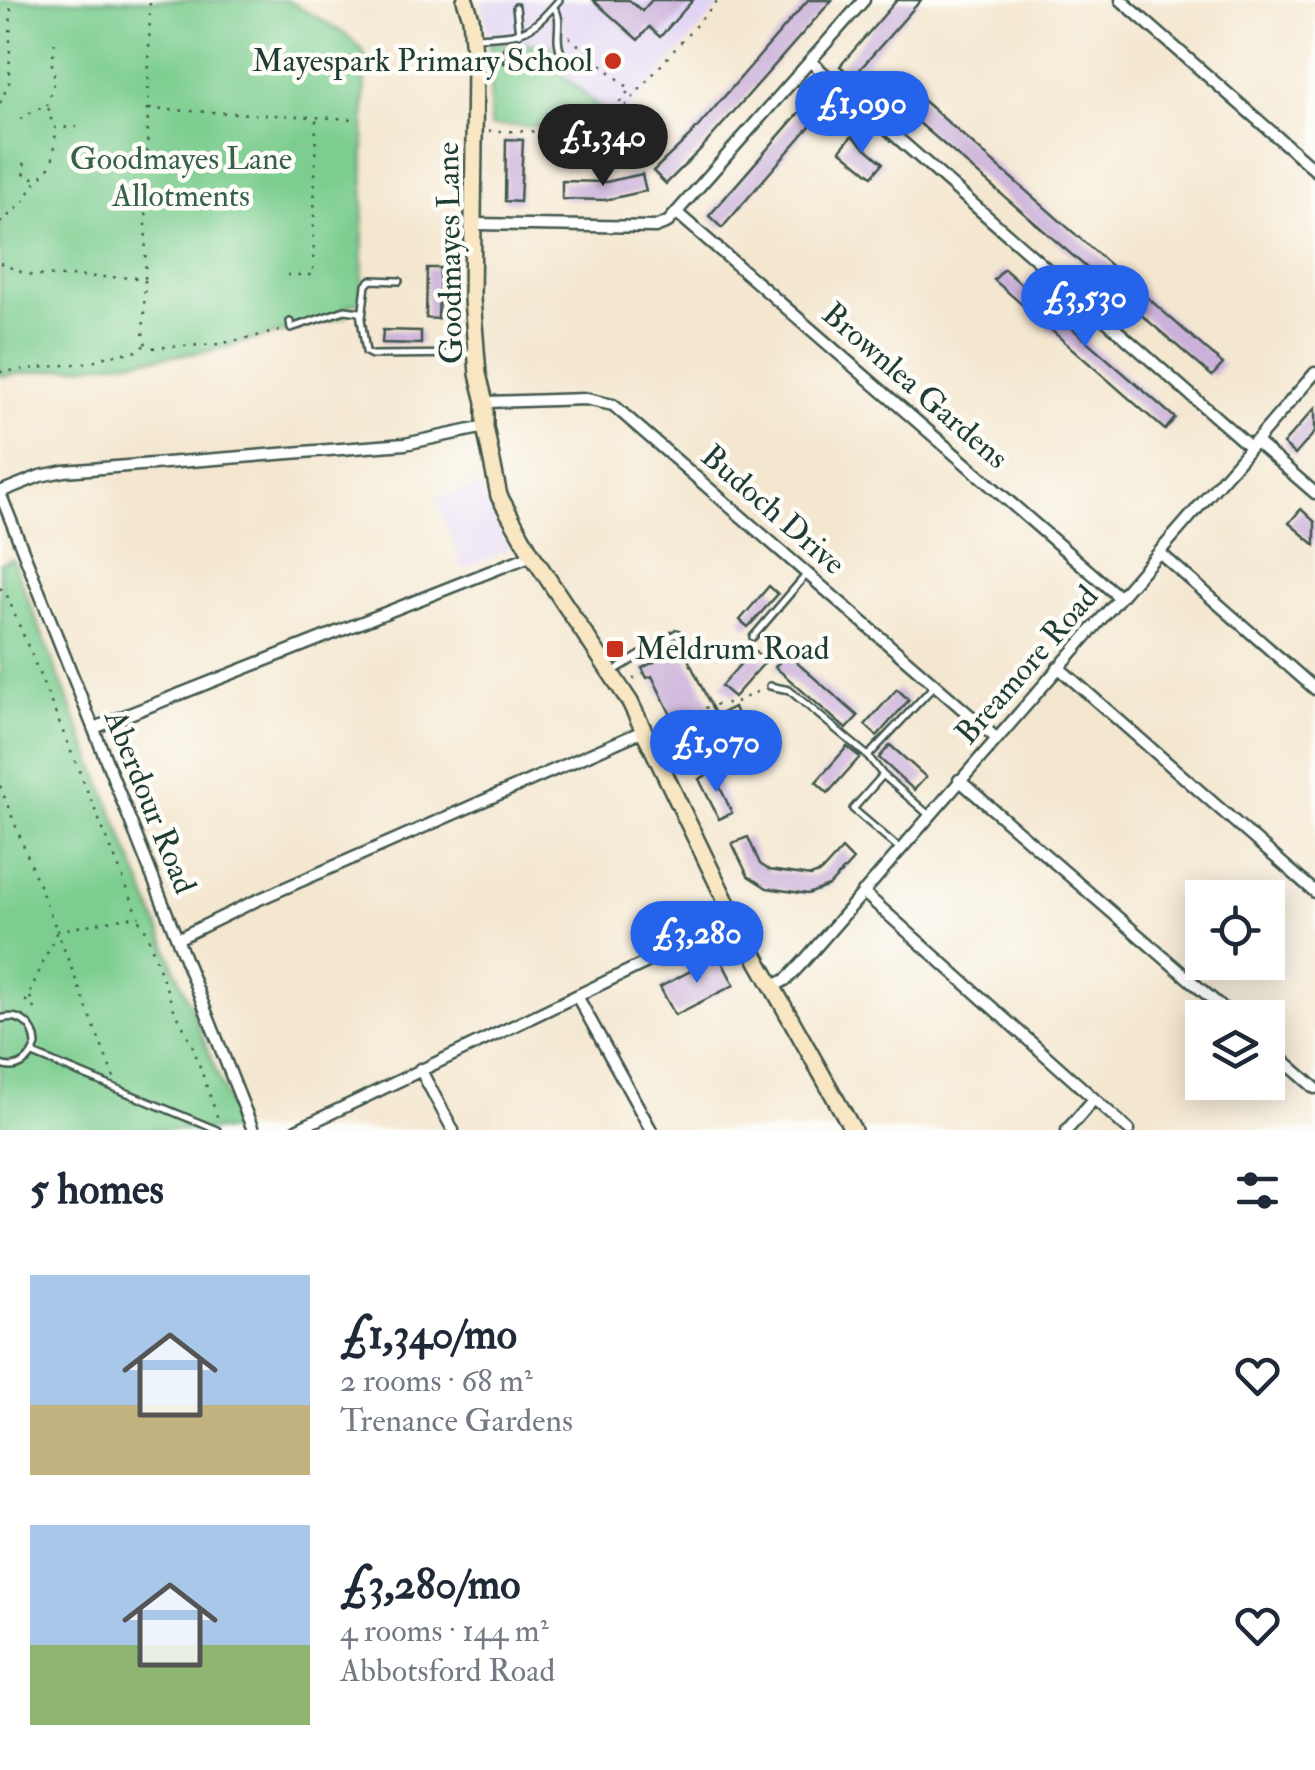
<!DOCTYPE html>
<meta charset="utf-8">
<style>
body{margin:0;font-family:"IM FELL Double Pica",serif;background:#f6f6f7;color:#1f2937;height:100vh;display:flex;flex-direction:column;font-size:38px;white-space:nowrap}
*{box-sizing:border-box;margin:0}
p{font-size:32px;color:#747a83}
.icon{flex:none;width:55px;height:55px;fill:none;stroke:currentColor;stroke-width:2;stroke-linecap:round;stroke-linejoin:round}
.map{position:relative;height:1130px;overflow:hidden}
.details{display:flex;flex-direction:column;background:#fff;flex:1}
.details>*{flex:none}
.buttons{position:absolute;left:1185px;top:880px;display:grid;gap:20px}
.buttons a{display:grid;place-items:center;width:100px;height:100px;border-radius:0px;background:#fff;box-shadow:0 5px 25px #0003;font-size:50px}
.price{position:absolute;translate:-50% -85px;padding:0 22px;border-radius:35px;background:#2563eb;color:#fff;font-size:32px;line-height:65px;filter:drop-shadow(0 2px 5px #0008)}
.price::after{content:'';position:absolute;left:50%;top:60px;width:30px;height:22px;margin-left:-15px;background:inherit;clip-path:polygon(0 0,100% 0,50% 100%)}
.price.on{background:#222;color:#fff}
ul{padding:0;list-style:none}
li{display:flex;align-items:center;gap:30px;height:250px;padding:0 30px}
li span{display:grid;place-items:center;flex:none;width:280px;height:200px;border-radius:0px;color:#555}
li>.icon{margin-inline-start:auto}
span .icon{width:120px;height:120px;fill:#fffc;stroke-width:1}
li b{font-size:42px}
h2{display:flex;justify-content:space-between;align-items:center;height:120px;padding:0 30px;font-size:42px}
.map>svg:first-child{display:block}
.built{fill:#e1d4f4}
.green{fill:#7bcd8f;stroke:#4d8562;stroke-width:2.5}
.building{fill:#cbb1da}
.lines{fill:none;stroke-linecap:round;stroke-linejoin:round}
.service-casing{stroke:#3f564b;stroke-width:10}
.minor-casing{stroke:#3f564b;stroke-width:15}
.secondary-casing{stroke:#3f564b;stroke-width:20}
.path{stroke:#3f564b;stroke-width:2.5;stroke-dasharray:2.5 8;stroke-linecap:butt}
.service{stroke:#fff;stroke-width:5}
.minor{stroke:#fff;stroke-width:10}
.secondary{stroke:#f9e7c3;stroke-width:15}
.poi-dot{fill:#c8321e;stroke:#fdfcf7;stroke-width:4}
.labels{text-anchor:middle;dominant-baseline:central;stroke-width:9;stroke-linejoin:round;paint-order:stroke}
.poi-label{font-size:32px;fill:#1f3d34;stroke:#fdfcf7;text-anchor:end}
.park-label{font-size:32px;fill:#36614b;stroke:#fdfcf7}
.street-label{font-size:32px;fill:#1f3d34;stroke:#fdfcf7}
</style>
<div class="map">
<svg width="1315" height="1130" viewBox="0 0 1315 1130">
<rect width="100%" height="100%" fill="#fdfcf7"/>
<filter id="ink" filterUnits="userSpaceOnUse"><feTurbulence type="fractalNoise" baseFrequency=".01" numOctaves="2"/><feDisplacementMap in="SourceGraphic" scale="20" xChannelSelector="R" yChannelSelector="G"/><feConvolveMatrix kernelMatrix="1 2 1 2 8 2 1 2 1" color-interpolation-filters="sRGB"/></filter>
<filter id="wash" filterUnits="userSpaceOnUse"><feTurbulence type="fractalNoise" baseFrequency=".0048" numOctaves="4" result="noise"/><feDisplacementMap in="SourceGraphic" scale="40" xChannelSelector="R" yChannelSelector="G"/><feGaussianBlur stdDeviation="2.25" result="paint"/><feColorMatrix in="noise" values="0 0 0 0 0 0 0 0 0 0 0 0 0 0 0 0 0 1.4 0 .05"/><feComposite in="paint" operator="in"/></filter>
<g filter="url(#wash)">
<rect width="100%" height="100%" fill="#f4e7d0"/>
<path class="built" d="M482 0H725L617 123 551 65 549 44 490 43Z
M479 486 510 549 463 569 436 498Z"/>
<path class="green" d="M0 0H287L347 35 363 51 365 59 362 301 345 307 347 316 205 352 0 376Z
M490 43 549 44 558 57 552 65 610 117 598 127 490 126Z
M12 559 238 1126 236 1130H0V563Z"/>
<g id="blocks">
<path class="building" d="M593 0H629L642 11 652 0H693L660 37 649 27 638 40Z
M808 0H832L700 150 666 184 653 171 690 136Z
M897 0H921L853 77 840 66Z
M503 48H517L518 63H503Z
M901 81 1223 364 1212 376 888 96Z
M817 92 830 103 722 228 709 216Z
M852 136 883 163 872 176 840 150Z
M506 139 523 140 520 202 505 201Z
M642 174 646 191 605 200 562 199V181L606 182Z
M427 268H440L438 319 426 318Z
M1004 269 1175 418 1165 430 994 280Z
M383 330 421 331V344L382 343Z
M1315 408V432L1295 455 1283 444Z
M1301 509 1315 522V545L1289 523Z
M769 586 778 594 748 627 740 620Z
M753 650 766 661 734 697 721 686Z
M684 651 716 716 734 707 748 742 702 765 678 714 672 717 652 676 647 678 642 668 675 652 676 655Z
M787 654 858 716 846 729 775 667Z
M897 689 909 700 877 736 865 725Z
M890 745 926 777 914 790 879 758Z
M847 747 860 757 828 793 816 782Z
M713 772 732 813 719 819 699 779Z
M748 837 760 864 769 870 811 876 821 872 842 849 853 860 829 886 808 894 767 888 748 876 732 843Z
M719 956 734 985 675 1015 660 987Z"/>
</g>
</g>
<g filter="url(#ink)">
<use href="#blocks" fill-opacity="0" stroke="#3f564b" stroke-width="2.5"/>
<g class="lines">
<defs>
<path id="service" d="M516 7 519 34
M553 7C565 19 553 37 561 52
M477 37C524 34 528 36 559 0
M362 318 366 285 371 280 399 281
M290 322 291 328 345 310 360 312 366 352 372 355 473 354
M753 637 806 575
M614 671 677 633
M770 686 789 690 868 756 883 775 929 815
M869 755 933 687
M883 775 853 809 900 849
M0 1019C20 1013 35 1025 36 1045 30 1062 18 1071 0 1065
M33 1054 217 1130"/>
<path id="minor" d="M1121 0 1315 170
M811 62 1250 447
M677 213 1119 597
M474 224 655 227 668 222 864 0
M485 402 586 399 613 405 996 738
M1255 441 1315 493
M0 492 40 476 64 471 405 444 485 427
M0 493 253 1130
M1159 552 1315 689
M1058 667 1315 892
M94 728 532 555
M959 780 1234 1018
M863 892 1129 1130
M177 939 253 902 645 730
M774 986 787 979 803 962 1315 373
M577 996 651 1130
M1268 1047 1315 1088
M420 1069 453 1130
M296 1130 735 920
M1067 1130 1094 1099"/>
<path id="secondary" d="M465 0 471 18 475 65 472 299 478 374 485 402V427L499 496 532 555 630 702 735 920 853 1130"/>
</defs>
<use href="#service" class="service-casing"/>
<use href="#minor" class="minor-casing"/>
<use href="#secondary" class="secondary-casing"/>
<path class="path" d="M569 37 630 89 619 103
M0 103 9 83 11 0
M47 106 55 80 52 64 55 40
M149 109 355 119
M20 119 37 109 47 107 51 112V123L56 128 77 127
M489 131 593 132 605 129 718 0
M25 163 22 168 26 176 38 179C57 165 54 148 56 128
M0 223 23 203 37 180
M0 263 28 275 145 278 150 0
M287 275H313L316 118
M145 280 143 341 150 348 219 344 280 331
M0 372 93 362 107 356 138 351 143 349V342
M0 588 6 593 139 917
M633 679 643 674
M658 731 712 705 736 702 761 690
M0 786 57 931 23 1008
M30 997 34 1006 32 1017
M114 1078 57 931 127 917 138 919 144 926 173 1007 192 1044 218 1119"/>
<use href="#service" class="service"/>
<use href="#minor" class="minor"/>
<use href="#secondary" class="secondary"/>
</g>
</g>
<g class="poi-dot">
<circle cx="613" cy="61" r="10"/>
<rect x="605" y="639" width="20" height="20" rx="5"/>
</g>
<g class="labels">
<g class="poi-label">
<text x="593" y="61">Mayespark Primary School</text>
<text x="635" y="649" text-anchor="start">Meldrum Road</text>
</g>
<g class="park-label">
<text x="181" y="159">Goodmayes Lane<tspan x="181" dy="37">Allotments</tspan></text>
</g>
<g class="street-label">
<text transform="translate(450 253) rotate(-91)">Goodmayes Lane</text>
<text transform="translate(915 386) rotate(41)">Brownlea Gardens</text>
<text transform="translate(773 510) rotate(41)">Budoch Drive</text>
<text transform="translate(1027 665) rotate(-49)">Breamore Road</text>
<text transform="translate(150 802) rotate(68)">Aberdour Road</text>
</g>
</g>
</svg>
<div class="buttons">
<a><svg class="icon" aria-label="locate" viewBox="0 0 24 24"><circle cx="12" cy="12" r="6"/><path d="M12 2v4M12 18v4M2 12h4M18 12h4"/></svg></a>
<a><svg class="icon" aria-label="layers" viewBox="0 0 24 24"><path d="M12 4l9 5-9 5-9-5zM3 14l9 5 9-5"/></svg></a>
</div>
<b class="price" style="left:862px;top:156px">£1,090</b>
<b class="price on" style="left:603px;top:189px">£1,340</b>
<b class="price" style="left:1085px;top:350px">£3,530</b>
<b class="price" style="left:716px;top:795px">£1,070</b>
<b class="price" style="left:697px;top:986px">£3,280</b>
</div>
<section class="details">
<h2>5 homes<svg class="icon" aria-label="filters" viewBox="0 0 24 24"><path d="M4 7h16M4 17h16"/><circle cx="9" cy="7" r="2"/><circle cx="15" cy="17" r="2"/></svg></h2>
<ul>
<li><span style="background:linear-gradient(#a9c7e8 65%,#c2b280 0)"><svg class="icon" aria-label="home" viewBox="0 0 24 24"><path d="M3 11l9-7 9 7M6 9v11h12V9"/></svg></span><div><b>£1,340/mo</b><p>2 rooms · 68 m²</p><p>Trenance Gardens</p></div><svg class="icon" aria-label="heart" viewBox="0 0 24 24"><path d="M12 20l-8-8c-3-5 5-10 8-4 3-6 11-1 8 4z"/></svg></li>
<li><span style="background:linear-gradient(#a9c7e8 60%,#8fb573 0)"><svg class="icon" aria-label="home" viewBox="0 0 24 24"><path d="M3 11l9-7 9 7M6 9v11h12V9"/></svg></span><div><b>£3,280/mo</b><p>4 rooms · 144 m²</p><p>Abbotsford Road</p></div><svg class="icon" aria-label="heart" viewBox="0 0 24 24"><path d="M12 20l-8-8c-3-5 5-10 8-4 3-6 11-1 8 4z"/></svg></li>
</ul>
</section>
